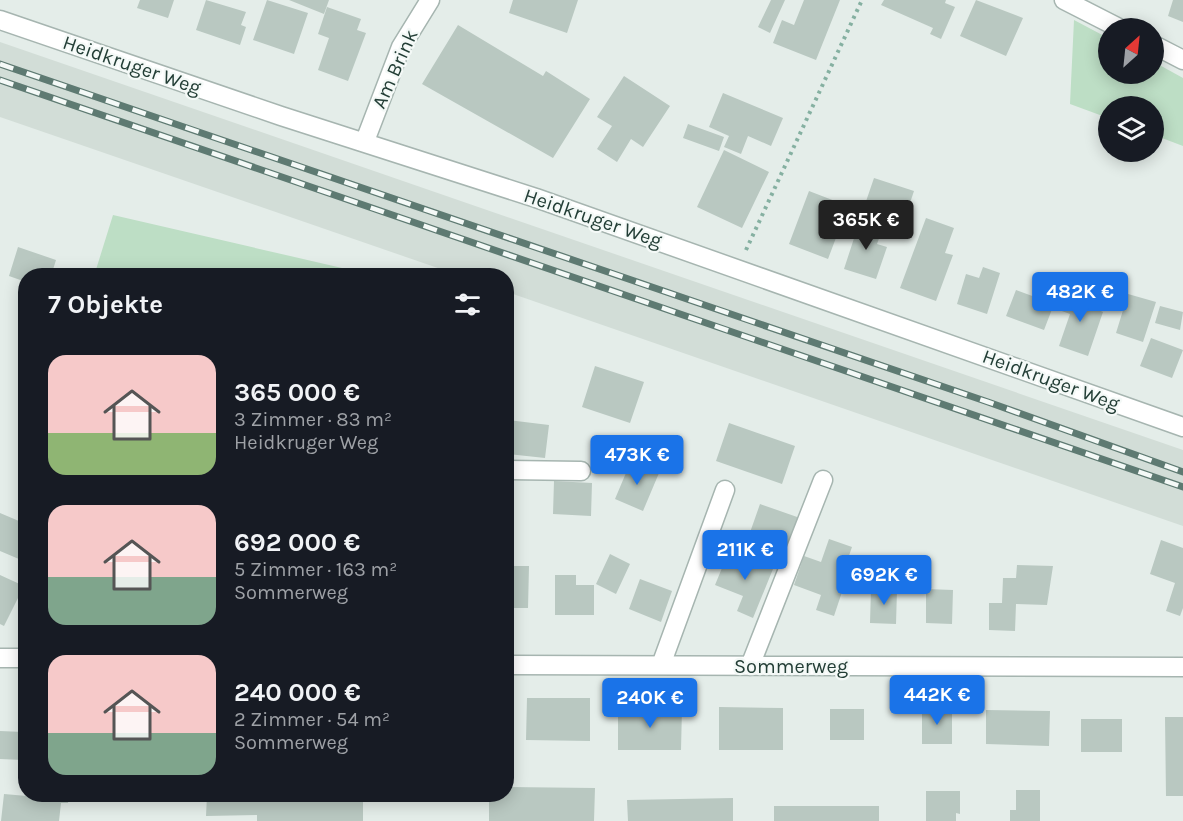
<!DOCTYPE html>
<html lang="de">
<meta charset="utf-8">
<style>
body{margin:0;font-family:Karla,sans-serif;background:#20242c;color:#f1f3f6;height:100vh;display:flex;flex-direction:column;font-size:22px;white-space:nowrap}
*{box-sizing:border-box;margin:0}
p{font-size:20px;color:#9ea1a6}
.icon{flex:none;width:33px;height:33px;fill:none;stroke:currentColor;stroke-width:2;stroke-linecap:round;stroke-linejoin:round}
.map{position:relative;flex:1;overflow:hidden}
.details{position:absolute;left:18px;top:268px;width:496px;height:534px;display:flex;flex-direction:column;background:#171b24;border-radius:24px;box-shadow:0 3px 15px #0003}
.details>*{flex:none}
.needle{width:39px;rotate:27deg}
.buttons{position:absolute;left:1098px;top:18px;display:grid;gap:12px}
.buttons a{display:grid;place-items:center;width:66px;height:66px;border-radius:50%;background:#171b24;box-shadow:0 3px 15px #0003;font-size:30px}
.price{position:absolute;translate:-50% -51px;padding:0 14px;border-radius:6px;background:#1a73e8;color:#fff;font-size:20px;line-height:39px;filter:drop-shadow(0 2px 3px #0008)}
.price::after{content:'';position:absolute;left:50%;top:36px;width:18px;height:14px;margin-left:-9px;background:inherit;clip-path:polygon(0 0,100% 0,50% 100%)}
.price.active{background:#222;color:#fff}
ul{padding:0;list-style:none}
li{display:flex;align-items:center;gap:18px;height:150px;padding:0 30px}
li span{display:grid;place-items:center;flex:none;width:168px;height:120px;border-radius:18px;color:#555}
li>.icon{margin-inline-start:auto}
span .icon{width:72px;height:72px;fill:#fffc;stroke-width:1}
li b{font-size:26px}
h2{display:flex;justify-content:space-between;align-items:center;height:72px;padding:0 30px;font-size:26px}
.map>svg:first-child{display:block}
.built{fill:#d2ddd7}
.green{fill:#bddec5}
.building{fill:#b9c8c1}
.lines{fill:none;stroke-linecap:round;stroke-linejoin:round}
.minor-casing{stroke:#a6b5b0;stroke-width:21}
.path{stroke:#85b0a1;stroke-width:4;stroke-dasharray:3 4.5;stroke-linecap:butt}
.minor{stroke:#fff;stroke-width:18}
.rail-casing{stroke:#5e7a72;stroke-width:7}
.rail{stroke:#f4f9f7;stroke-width:4.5;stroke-dasharray:14;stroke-linecap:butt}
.labels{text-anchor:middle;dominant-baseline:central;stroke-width:4.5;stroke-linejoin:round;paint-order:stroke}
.street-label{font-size:20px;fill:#233e36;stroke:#f4f9f7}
</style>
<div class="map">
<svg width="1183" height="821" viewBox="0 0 1183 821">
<rect width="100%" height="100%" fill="#e4ede9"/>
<path class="built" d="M0 42 1183 450V526L507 292V276H461L0 117Z"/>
<path class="green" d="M1074 20 1108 38V74H1154V62L1183 78V146L1154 135V106H1108V118L1070 104Z
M113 215 342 268 339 276H94Z"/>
<path class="building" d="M140 0H174L168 18 137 8Z
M206 0 246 12 241 25 246 27 240 45 196 30Z
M267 0 308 13 294 54 253 40Z
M289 0H329L324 14Z
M513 0H578L567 33 509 13Z
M771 0H785L770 33 758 27Z
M804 0H840L816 60 773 43 782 20 794 25Z
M884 0H946L945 3 955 7 941 39 930 34 933 28 881 5Z
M976 0 1023 18 1006 56 960 36Z
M1173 0H1183V22L1168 16Z
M327 7 361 19 357 30 366 33 348 81 318 70 329 38 318 34Z
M458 25 543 76 546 71 590 99 553 158 422 84Z
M624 76 670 106 643 147 631 139 617 162 597 149 612 126 597 117Z
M723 93 783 118 771 146 748 136 741 154 724 147 729 136 709 127Z
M688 124 724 137 719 151 683 138Z
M724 150 769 172 742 228 697 207Z
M874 178 914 191 902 227 862 213Z
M809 191 848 206 828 259 789 244Z
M926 218 954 228 945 253 953 255 936 301 900 288Z
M860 220 883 227 877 244 887 247 876 279 844 269Z
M18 247 56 260 51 276H26V282L9 276Z
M983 267 1000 273 987 314 957 304 966 274 979 278Z
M1016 290 1054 304 1044 330 1006 316Z
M1066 290 1096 301 1094 308 1103 312 1088 356 1059 346 1070 314 1059 310Z
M1128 294 1156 302 1143 342 1116 333Z
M1160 306 1183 312 1180 330 1155 323Z
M1151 338 1183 350 1172 378 1140 366Z
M595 366 644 382 630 423 582 407Z
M507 420 549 425 545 458 507 454Z
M729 423 795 446 782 484 716 461Z
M631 461 659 473 643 511 615 499Z
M507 480H512L511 515H507Z
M554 481 592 483 591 516 553 514Z
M760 504 800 518 788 554 747 541Z
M0 513 26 524V562L0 551Z
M829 539 852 547 837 590 842 592 834 616 816 610 821 595 794 585 804 556 821 562Z
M1161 540 1183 548V608L1180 616 1166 611 1175 583 1150 574Z
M729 551 773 569 753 618 737 611 743 596 715 585Z
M610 554 630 564 616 594 596 584Z
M1017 565 1053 566 1047 605 1016 604 1015 631 989 630V603H1002L1003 578H1016Z
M507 566H529L528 608H507Z
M0 575 24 586 4 626 0 624Z
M555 575H576V585H594V615H555Z
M640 579 672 591 661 622 629 609Z
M871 589 897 590 896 624 870 623Z
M926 589 953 590 952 624 926 623Z
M527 698H590V741L526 740Z
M719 707 783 708V750H719Z
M618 708H682L681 750H618Z
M830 709H864V740H830Z
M922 709H952V744H922Z
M986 710 1050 711 1049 746 986 744Z
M1165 717H1183V796H1166Z
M1081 719H1122V752H1081Z
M0 731 23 732V760L0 759Z
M507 787 595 788 594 821H489V795H507Z
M1016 790H1040V821H1010V810H1016Z
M926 791H960V814L956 813V821H926Z
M4 794 38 797 69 795 68 803H61L59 821H1Z
M207 795H363V821H257V815L206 816Z
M733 798V821H628L627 800Z
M774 806H879V821H774Z"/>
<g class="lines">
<defs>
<path id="minor" d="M1064 0 1119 28
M0 20 281 116 536 198 1183 427
M1154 45 1183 60
M365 141 401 47 430 0
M507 470 581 471
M0 658H26
M507 665 1183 667
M661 665 725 490
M750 666 823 480"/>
</defs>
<use href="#minor" class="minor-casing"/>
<path class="path" d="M746 250 862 0"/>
<use href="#minor" class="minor"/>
<defs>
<path id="rail" d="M0 64 988 402 1183 472
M0 80 1183 487"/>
</defs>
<use href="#rail" class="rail-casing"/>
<use href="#rail" class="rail"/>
</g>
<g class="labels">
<g class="street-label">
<text transform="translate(132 65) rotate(19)">Heidkruger Weg</text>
<text transform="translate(395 69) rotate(-66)">Am Brink</text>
<text transform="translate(593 218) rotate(19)">Heidkruger Weg</text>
<text transform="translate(1051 380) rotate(20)">Heidkruger Weg</text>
<text x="791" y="666">Sommerweg</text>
</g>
</g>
</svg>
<div class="buttons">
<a><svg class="needle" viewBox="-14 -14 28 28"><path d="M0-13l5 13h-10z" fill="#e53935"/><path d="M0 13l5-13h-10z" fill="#9ea1a6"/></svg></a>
<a><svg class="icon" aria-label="layers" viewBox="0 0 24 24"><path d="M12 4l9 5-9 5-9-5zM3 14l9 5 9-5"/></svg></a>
</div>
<b class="price active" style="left:866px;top:251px">365K €</b>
<b class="price" style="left:1080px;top:323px">482K €</b>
<b class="price" style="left:637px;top:486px">473K €</b>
<b class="price" style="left:745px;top:581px">211K €</b>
<b class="price" style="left:884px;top:606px">692K €</b>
<b class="price" style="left:937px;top:726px">442K €</b>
<b class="price" style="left:650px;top:729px">240K €</b>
<section class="details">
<h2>7 Objekte<svg class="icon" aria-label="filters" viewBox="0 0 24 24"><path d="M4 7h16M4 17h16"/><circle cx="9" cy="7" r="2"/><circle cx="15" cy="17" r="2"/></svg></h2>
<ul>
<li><span style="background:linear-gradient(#f6c9c9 65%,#8fb573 0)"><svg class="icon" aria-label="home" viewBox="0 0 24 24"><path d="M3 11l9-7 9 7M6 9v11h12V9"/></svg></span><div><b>365 000 €</b><p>3 Zimmer · 83 m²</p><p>Heidkruger Weg</p></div></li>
<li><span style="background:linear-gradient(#f6c9c9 60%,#7fa58c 0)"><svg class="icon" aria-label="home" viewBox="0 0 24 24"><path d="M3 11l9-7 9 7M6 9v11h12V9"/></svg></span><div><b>692 000 €</b><p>5 Zimmer · 163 m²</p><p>Sommerweg</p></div></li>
<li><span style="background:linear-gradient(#f6c9c9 65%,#7fa58c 0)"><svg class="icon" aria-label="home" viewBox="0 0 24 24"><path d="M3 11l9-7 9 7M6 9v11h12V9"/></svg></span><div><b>240 000 €</b><p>2 Zimmer · 54 m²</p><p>Sommerweg</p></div></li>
</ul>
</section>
</div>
